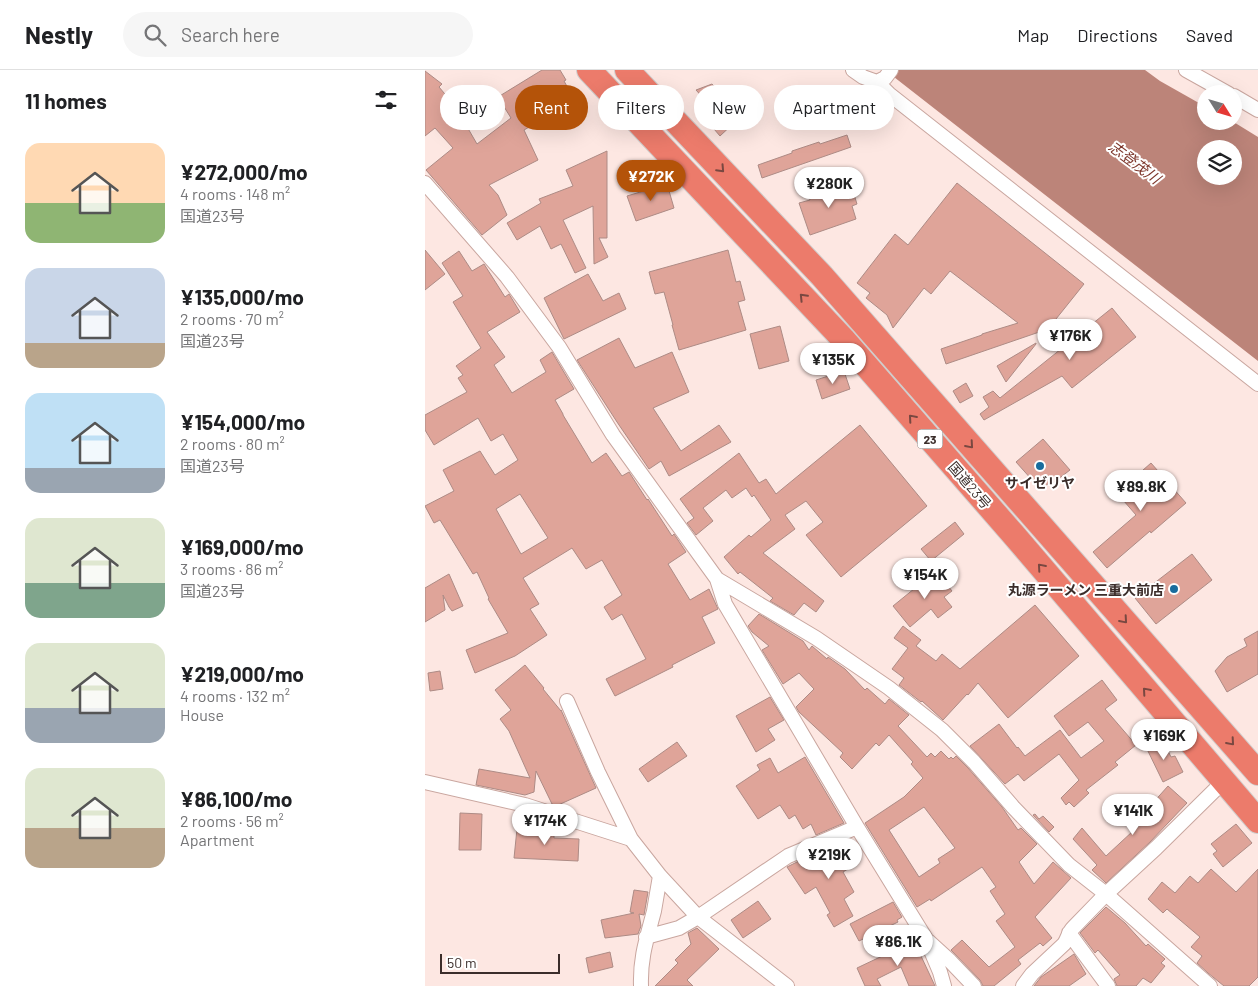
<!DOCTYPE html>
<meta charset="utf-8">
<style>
body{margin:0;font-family:Barlow,"Noto Sans JP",sans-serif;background:#f6f6f6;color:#202124;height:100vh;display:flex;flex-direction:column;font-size:19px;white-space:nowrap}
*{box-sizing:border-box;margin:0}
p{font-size:16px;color:#757577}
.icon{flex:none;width:28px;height:28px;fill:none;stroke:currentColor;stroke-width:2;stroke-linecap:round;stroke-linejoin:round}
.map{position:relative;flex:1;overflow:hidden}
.panel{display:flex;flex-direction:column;background:#fff;width:425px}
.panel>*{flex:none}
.hud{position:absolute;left:15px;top:15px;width:475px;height:45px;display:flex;gap:10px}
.needle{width:32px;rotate:127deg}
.buttons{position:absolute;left:772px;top:15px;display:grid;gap:10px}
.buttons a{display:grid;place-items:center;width:45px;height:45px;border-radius:50%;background:#fff;box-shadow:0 5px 20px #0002;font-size:25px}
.scale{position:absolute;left:15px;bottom:12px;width:120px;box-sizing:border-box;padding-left:5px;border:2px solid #3b2d2a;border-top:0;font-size:14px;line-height:18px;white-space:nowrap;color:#3b2d2a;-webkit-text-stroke:4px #fff;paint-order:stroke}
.price{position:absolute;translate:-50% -42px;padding:0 11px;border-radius:18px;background:#fff;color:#222;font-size:16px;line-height:32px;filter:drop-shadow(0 1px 2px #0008)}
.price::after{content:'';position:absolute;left:50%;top:30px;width:15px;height:11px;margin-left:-8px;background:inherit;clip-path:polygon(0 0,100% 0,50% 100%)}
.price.current{background:#b45309;color:#fff}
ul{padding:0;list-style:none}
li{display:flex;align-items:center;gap:15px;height:125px;padding:0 25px}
li span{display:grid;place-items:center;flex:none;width:140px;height:100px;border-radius:15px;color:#555}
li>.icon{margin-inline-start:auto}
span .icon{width:60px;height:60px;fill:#fffc;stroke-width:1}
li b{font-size:21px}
h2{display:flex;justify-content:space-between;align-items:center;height:60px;padding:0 25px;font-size:21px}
.pill{padding:0 18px;border-radius:22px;background:#fff;box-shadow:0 5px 20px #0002;font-size:18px;line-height:45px}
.pill.current{background:#b45309;color:#fff}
header{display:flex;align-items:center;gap:30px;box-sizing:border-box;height:70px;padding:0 25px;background:#fff;border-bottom:1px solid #e0e0e0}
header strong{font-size:24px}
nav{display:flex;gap:28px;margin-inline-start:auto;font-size:18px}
.search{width:350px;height:45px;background:#f6f6f6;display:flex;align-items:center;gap:12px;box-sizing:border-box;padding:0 18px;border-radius:28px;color:#757577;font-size:19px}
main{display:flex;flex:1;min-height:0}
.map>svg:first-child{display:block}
.water{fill:#bc8479;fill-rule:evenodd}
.building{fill:#dfa499;stroke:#ad8b85;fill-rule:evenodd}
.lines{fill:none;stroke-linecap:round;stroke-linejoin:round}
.minor-casing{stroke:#c9a69f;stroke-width:16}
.trunk-casing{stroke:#d0cdcc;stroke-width:26}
.minor{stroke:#fff;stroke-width:14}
.trunk{stroke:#ec7b6b;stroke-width:24}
.oneway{stroke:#794841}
.poi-dot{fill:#196c9d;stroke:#fff;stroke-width:2}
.labels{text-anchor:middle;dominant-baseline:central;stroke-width:4;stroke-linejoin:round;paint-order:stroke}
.shield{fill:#fff;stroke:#766c6a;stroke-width:1}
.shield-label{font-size:12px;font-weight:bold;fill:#3b2d2a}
.poi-label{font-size:14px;font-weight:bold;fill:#3b2d2a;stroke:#fff}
.street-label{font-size:14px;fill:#3b2d2a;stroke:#fff}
.water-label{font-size:15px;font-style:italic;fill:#7d362b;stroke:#fff}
</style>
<header>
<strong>Nestly</strong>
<div class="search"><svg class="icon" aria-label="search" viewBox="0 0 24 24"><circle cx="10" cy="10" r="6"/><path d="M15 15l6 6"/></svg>Search here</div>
<nav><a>Map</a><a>Directions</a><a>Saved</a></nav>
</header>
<main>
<section class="panel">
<h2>11 homes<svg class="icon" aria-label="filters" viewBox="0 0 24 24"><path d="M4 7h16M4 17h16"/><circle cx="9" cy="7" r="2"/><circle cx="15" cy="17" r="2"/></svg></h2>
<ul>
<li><span style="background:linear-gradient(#ffd9b3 60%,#8fb573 0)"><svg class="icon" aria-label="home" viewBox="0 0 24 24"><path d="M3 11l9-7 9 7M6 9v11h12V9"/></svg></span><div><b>¥272,000/mo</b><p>4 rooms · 148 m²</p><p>国道23号</p></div></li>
<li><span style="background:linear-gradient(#c9d6e8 75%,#b9a48a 0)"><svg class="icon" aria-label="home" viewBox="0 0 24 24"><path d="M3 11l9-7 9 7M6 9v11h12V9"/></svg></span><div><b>¥135,000/mo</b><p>2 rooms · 70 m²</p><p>国道23号</p></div></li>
<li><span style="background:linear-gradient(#bfe0f5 75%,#9aa5b1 0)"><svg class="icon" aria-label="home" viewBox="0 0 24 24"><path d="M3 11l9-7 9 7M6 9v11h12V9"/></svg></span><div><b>¥154,000/mo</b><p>2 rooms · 80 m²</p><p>国道23号</p></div></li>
<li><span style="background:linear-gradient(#dfe7d0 65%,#7fa58c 0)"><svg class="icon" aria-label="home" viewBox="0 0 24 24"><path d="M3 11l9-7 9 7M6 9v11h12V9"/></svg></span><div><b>¥169,000/mo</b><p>3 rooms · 86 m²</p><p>国道23号</p></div></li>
<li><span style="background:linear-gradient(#dfe7d0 65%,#9aa5b1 0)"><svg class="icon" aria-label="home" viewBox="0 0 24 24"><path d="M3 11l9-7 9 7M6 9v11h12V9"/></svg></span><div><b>¥219,000/mo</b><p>4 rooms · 132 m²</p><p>House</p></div></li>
<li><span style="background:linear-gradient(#dfe7d0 60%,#b9a48a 0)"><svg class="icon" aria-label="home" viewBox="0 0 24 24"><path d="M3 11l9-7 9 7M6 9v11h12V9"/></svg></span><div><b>¥86,100/mo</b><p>2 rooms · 56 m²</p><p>Apartment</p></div></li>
</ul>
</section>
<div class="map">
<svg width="833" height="916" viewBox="0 0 833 916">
<rect width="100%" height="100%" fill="#fde7e2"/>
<path class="water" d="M460 0H720L735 11 781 37V51H807L833 67V291ZM781 79H809V106H781Z"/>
<path class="building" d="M117 0H135L141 10 139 11 156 41 126 58 120 48 99 60 113 90 64 115 73 125 82 145 57 165 1 100 28 78 10 58 0 66V1L17 14 14 17 30 36 52 74 86 48 73 27Z
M287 14 300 28 310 19 327 36 295 66 277 45V41L281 31 271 20Z
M422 65 426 77 337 108 333 95 367 83V81L394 72 395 74Z
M182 81V168H174L183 187 169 194 168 136 138 150 161 198 150 203 136 174 126 179 115 156 92 170 82 153 116 133 114 129 148 116 141 100Z
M532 113 659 214 623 259 521 294 516 279 557 265V264L593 253 525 201 506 224 499 218 468 258 462 245 441 228 445 223 432 213 470 164 483 175Z
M242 114 249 138 211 151 202 126Z
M426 115 432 134 427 136 431 149 385 165 374 133 385 130 384 125 397 121 398 124Z
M0 180 20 204 0 220Z
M303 180 311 212 315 211 320 230 313 232 321 260 254 280 247 255H248L239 222 230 224 224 202Z
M34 181 47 201 59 194 80 227 84 224 95 242 62 262 80 287 69 295 87 323 121 302 115 290 127 282 149 319 130 330 138 344V345L167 393 181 383 197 406 204 402 222 430 223 429 247 466 249 464 261 482 243 494 265 530 284 519 293 539 277 547 290 573 247 595 248 597 190 626 181 609 221 589 197 544 187 550 179 537 197 525 177 490 161 499 147 478 98 508 114 534 105 539 122 565 90 586 50 603 41 580 83 563 63 529 64 528 52 502 48 504 15 450 9 453 0 436 29 421 18 400 55 381 70 405 93 390 78 364 66 371 53 348 9 375 0 360V345L42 322 33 308 38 305 31 296 56 278 28 232 38 226 17 193ZM95 424 123 468 96 484 71 439Z
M163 204 178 231 194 223 201 239 139 269 119 228Z
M687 238 711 267 647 318 637 306 559 350 555 344 564 337 558 327 568 321 575 328Z
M355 256 364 291 334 299 325 264Z
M194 268 210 298 247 282 264 322 228 338 256 381 294 355 306 372 244 406 236 391 224 399 192 352 152 290Z
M611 273V274L581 312 572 296Z
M419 301 425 319 397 329 391 310Z
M541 313 548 326 535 333 528 321Z
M435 355 502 436 416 507 381 465 398 452 381 431 360 445 370 459 338 483 399 531 391 542 379 533 369 545 345 531 348 528 315 502 313 504 299 487 324 465 326 467 346 450 329 425 327 427 321 418 307 428 301 420 278 438 288 451 271 465 262 453 269 448 255 429 314 383 334 413 341 409 351 424Z
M618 369 645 400 628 413 626 411 616 420 591 392Z
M726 393 761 433 726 463 725 461 682 498 668 482 711 445 692 423Z
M530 452 539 464 506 491 496 479Z
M767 484 787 510 731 554 710 528Z
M511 501 527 521 519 527 527 537 513 548 506 539 485 557 468 536Z
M24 504 38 536 27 541 24 537 18 525 20 540 0 552V518Z
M610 535 654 586 583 648 553 613 543 625 542 624 518 650 497 631 496 632 474 615 479 608 467 599 483 578 469 568 478 556 496 570 491 576 511 591 517 584 535 599Z
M334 544 378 571 384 580 387 576 402 589 403 587 420 599 440 620 442 618 460 634 464 629 484 645 473 656 502 687 506 683 510 687 516 681 524 689 526 687 528 689 531 686 543 698 577 737 593 760 596 758 612 774 594 792 609 814 628 792 646 808 610 847 627 868 618 876 615 873 593 890 596 894 569 916H558L555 910 526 880 537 870 564 897 590 877 571 851 580 844 565 821 571 817 557 797 506 831 505 829 492 837 440 753 479 727 498 708 486 694 488 692 464 665 454 676 451 673 427 699 415 687 418 683 374 642 371 637 389 619 374 603 358 614 337 580 344 576 327 562 323 556ZM499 737 530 778 513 789 515 793 494 807 464 760Z
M833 561V604L802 622 790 601 802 587 822 576 819 569Z
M100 595 119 618 118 619 136 641V640L171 718 131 736 127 734 111 701 109 722 100 725 51 715 54 699 105 708 84 661 75 649 86 640 70 620Z
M15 601 18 619 5 621 3 603Z
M677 610 692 630 680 639 711 675 690 692 693 695 661 720 664 723 649 737 644 732 641 735 636 728 654 710 634 684 599 711 593 704 580 714 545 676 574 654 592 678 593 677 600 686 635 660 656 688 679 671 663 652 644 666 629 646Z
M345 627 359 650 343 659 350 670 331 682 311 646Z
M737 669 746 687 750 686 758 702 738 712 721 677Z
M252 672 262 686 223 712 214 699Z
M380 687 419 753 391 765 386 754 378 759 370 745 364 749 355 735 333 749 311 716 335 700 332 695 345 688 353 703Z
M743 716 762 733 725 772 681 813 667 800 672 795 648 769 657 758 681 786 722 748 718 744Z
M35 743 57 744 56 780H34Z
M610 744 614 749 618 746 629 757 624 762 608 745Z
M811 754 827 773 798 797 788 784 792 781 786 774Z
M92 759 129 760V768L154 769 153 791 89 788Z
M422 771 434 792 418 802 429 822 419 829 428 846 409 857 402 845 405 843 391 817 380 824 362 797 374 791 379 798 401 785 399 780Z
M786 799 811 822 833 799V907L824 916H799L783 903 772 893 777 886 766 877 775 867 742 839 738 843 723 829 737 812 750 823 765 806 773 813Z
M209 820 223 822 219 845 214 844 216 856 213 864 180 868 176 850 209 843 205 842Z
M333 831 346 849 318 868 306 850Z
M468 832 477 847 472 850 473 852 434 871 425 854Z
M681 837 700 853 721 876 723 874 740 889 736 893 740 896 726 913 718 908 711 916H692L689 909 695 905 673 880 670 883 655 863Z
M272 858 294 879 262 910 268 916H230L253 893 250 890 266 874 263 863Z
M489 871 510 916H484L476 897 452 909 456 916H440L432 898Z
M185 882 188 897 164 903 161 888Z
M649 884 661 904 644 916H609L616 907Z"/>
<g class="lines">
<defs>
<path id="minor" d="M428 0 438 7 452 12 460 8 466 0
M761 0 804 24
M452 12 464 24 833 314
M809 26 833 40
M0 113 82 207 134 277 188 365 292 509 300 534 432 757 501 869 515 902 519 916
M292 509 391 568 464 618 517 660 549 692 588 737 644 795 681 824 785 916
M142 631 173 702 206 769 235 806 273 847 362 916
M0 712 100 735 206 769
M644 863 683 916
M221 867 254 858 273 847 363 786 432 757
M503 871 525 891 549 916
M216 916C215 887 222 868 229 841 231 829 233 818 235 806
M598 916 607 904 639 874C643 869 643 863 648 858L681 824 731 778 799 711"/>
<path id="trunk" d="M164 0 418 269 588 464 833 751
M202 0 397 206 833 703"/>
</defs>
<use href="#minor" class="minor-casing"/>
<use href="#trunk" class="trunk-casing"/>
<use href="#minor" class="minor"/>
<use href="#trunk" class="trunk"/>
</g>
<defs><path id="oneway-chevron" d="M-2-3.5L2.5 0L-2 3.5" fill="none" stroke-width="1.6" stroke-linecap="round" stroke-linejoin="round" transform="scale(1.25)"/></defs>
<g class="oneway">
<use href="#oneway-chevron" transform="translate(296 99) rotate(47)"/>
<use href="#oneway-chevron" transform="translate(378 227) rotate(-134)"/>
<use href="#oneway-chevron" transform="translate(487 348) rotate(-131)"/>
<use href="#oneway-chevron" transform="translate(545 375) rotate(49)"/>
<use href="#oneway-chevron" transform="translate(616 497) rotate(-131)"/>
<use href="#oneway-chevron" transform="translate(699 550) rotate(49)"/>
<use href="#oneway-chevron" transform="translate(721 621) rotate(-131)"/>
<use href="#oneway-chevron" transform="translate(806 672) rotate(49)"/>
</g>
<g class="poi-dot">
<circle cx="615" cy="396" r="5"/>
<circle cx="749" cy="519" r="5"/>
</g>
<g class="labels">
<rect class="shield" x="492.5" y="359.5" width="25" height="19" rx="4"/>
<g class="shield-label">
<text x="505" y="369">23</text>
</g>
<g class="poi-label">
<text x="615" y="412">サイゼリヤ</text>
<text x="739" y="519" text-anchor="end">丸源ラーメン 三重大前店</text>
</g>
<g class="street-label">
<text transform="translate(545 415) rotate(49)">国道23号</text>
</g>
<g class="water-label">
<text transform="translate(710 92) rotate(37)">志登茂川</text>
</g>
</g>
</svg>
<div class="buttons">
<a><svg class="needle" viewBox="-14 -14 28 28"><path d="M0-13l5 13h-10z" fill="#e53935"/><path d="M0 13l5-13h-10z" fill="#757577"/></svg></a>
<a><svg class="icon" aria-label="layers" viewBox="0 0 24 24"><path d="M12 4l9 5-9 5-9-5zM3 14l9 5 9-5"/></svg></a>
</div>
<div class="scale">50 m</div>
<b class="price current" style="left:226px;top:132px">¥272K</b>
<b class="price" style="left:404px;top:139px">¥280K</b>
<b class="price" style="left:645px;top:291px">¥176K</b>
<b class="price" style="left:408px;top:315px">¥135K</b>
<b class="price" style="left:716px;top:442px">¥89.8K</b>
<b class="price" style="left:500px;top:530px">¥154K</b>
<b class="price" style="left:739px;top:691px">¥169K</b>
<b class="price" style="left:708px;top:766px">¥141K</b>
<b class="price" style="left:120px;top:776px">¥174K</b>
<b class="price" style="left:404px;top:810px">¥219K</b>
<b class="price" style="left:473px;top:897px">¥86.1K</b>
<div class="hud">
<a class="pill">Buy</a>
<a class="pill current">Rent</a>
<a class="pill">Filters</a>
<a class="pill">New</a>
<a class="pill">Apartment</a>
</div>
</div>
</main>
